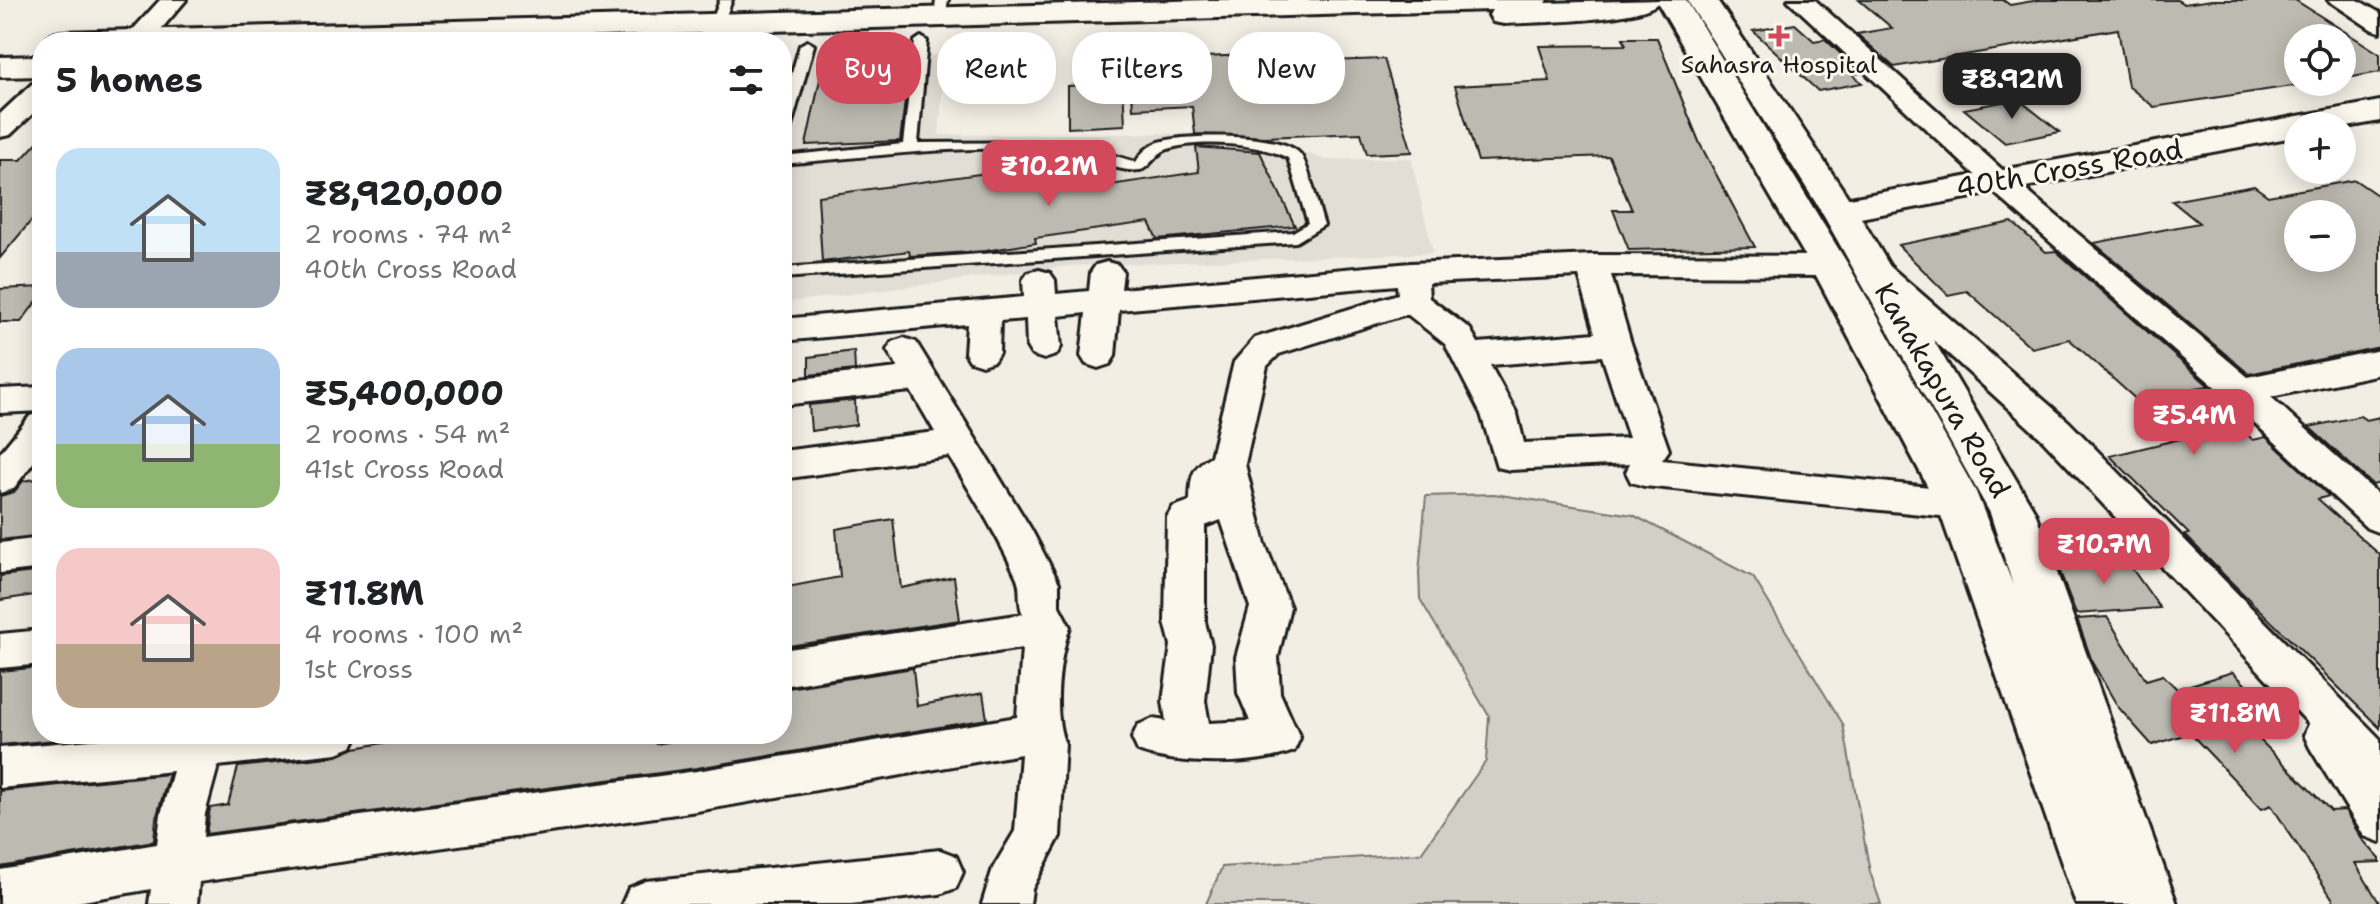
<!DOCTYPE html>
<meta charset="utf-8">
<style>
body{margin:0;font-family:"Shantell Sans",sans-serif;background:#f6f6f6;color:#202124;height:100vh;display:flex;flex-direction:column;font-size:30px;white-space:nowrap}
*{box-sizing:border-box;margin:0}
p{font-size:26px;color:#757577}
.icon{flex:none;width:44px;height:44px;fill:none;stroke:currentColor;stroke-width:2;stroke-linecap:round;stroke-linejoin:round}
.map{position:relative;flex:1;overflow:hidden}
.sheet{position:absolute;left:32px;top:32px;width:760px;height:712px;display:flex;flex-direction:column;background:#fff;border-radius:32px;box-shadow:0 4px 20px #0003}
.sheet>*{flex:none}
.hud{position:absolute;left:816px;top:32px;width:760px;height:72px;display:flex;gap:16px}
.controls{position:absolute;left:2284px;top:24px;display:grid;gap:16px}
.controls a{display:grid;place-items:center;width:72px;height:72px;border-radius:50%;background:#fff;box-shadow:0 4px 20px #0003;font-size:40px}
.price{position:absolute;translate:-50% -68px;padding:0 18px;border-radius:16px;background:#d1495b;color:#fff;font-size:26px;line-height:52px;filter:drop-shadow(0 2px 4px #0008)}
.price::after{content:'';position:absolute;left:50%;top:48px;width:24px;height:18px;margin-left:-12px;background:inherit;clip-path:polygon(0 0,100% 0,50% 100%)}
.price.current{background:#222;color:#fff}
ul{padding:0;list-style:none}
li{display:flex;align-items:center;gap:24px;height:200px;padding:0 24px}
li span{display:grid;place-items:center;flex:none;width:224px;height:160px;border-radius:24px;color:#555}
li>.icon{margin-inline-start:auto}
span .icon{width:96px;height:96px;fill:#fffc;stroke-width:1}
li b{font-size:34px}
h2{display:flex;justify-content:space-between;align-items:center;height:96px;padding:0 24px;font-size:34px}
.tag{padding:0 28px;border-radius:32px;background:#fff;box-shadow:0 4px 20px #0003;font-size:28px;line-height:72px}
.tag.current{background:#d1495b;color:#fff}
.map>svg:first-child{display:block}
.built{fill:#e2ded5}
.green{fill:#d2cfc6;stroke:#777671;stroke-width:2}
.building{fill:#bdbab1;stroke:#1c1c1c;stroke-width:2;fill-rule:evenodd}
.lines{fill:none;stroke-linecap:round;stroke-linejoin:round}
.lane-casing{stroke:#1c1c1c;stroke-width:6}
.street-casing{stroke:#1c1c1c;stroke-width:6}
.secondary-casing{stroke:#1c1c1c;stroke-width:6}
.primary-casing{stroke:#1c1c1c;stroke-width:6}
.lane{fill:#fbf7ec;fill-rule:evenodd}
.street{fill:#fbf7ec;fill-rule:evenodd}
.secondary{fill:#fbf7ec;fill-rule:evenodd}
.primary{fill:#fbf7ec;fill-rule:evenodd}
.poi-dot{fill:#d1495b;stroke:#fbf7ec;stroke-width:3}
.labels{text-anchor:middle;dominant-baseline:central;stroke-width:6;stroke-linejoin:round;paint-order:stroke}
.far-poi-label{font-size:24px;fill:#1c1c1c;stroke:#fbf7ec}
.street-label{font-size:28px;fill:#1c1c1c;stroke:#fbf7ec}
</style>
<div class="map">
<svg width="2380" height="904" viewBox="0 0 2380 904">
<rect width="100%" height="100%" fill="#f2eee4"/>
<filter id="ink" filterUnits="userSpaceOnUse"><feTurbulence type="fractalNoise" baseFrequency=".0125" numOctaves="2"/><feDisplacementMap in="SourceGraphic" scale="16" xChannelSelector="R" yChannelSelector="G"/><feConvolveMatrix kernelMatrix="1 2 1 2 8 2 1 2 1" color-interpolation-filters="sRGB"/></filter>
<g filter="url(#ink)">
<path class="built" d="M945 55 939 135 1251 133 1325 160 1411 158 1433 253 1068 266 782 303 783 60Z"/>
<path class="green" d="M1494 494 1633 515 1753 577 1843 724 1870 872 1881 904H1206L1222 867 1421 853 1486 761 1489 716 1420 599 1419 572 1426 496Z"/>
<path class="building" d="M1859 0H2003L2010 5 2039 0H2177L2184 4 2212 0H2295L2380 54V72L2342 79V38H2298V82H2318L2154 107 2128 86 2118 29 1894 67 1857 34 1892 28Z
M1795 24 1814 41 1825 39 1861 73 1852 74 1862 83 1818 91 1753 31Z
M1623 38H1657L1700 144 1755 247 1629 250 1613 210H1632L1609 156 1478 161 1455 86 1550 81 1539 46 1626 45Z
M1325 51 1328 61 1384 59 1412 152 1367 154 1361 133 1265 137 1195 134 1192 106 1133 109 1131 75 1188 73 1186 58Z
M910 61 900 141 806 145 823 65Z
M1123 83 1125 125 1068 128V86Z
M2018 99 2060 132 2005 143 1964 109Z
M42 137V208L0 258V160H21Z
M1196 147 1260 152 1295 226 1157 239 1149 222 1035 238 1036 243 985 251 910 256 909 251 822 262 818 196 1082 160 1090 188 1199 172Z
M2355 180 2380 197V347L2249 374 2094 243 2199 223 2172 201 2254 186 2268 196ZM2298 214H2342V258H2298Z
M2012 222 2046 252 2056 251 2209 386 2196 388 2253 440 2266 437 2329 496 2318 499 2380 555V728L2225 576 2185 535 2189 534 2110 456 2180 439 2069 339 2032 348 1967 291 1948 295 1898 245Z
M42 287V294L21 322H0V289Z
M854 351 855 370 809 375V357Z
M855 400 856 425 811 431 809 405Z
M2360 416 2366 420 2380 417V483L2373 485 2309 427Z
M42 478V535L0 540V496L14 492 23 481Z
M893 519 901 588 954 577 960 620 782 647V588L840 577 836 529Z
M2123 556 2160 608 2076 614 2056 561Z
M42 571V594L0 600V576Z
M2107 617 2146 680 2163 675 2177 689 2233 672 2272 712 2242 722 2331 811 2345 810 2361 838 2380 859V862L2355 863 2380 904H2336L2271 805 2262 809 2190 733 2152 745 2118 707 2093 664 2077 619Z
M42 667V734H125L0 745V671Z
M913 668 917 706 983 693 987 719 697 768 206 834 210 808 228 805 238 767 337 756 355 748 432 734H656V744L707 734H782V689Z
M169 774 156 819 154 841 0 867V791Z"/>
<g class="lines">
<defs>
<path id="lane" d="M720 0H732L716 42H704Z
M936 0H948L944 21 934 18Z
M921 37 927 41 918 143 1050 142 1079 145 1136 162C1142 152 1148 146 1159 142 1185 134 1281 132 1300 154 1308 163 1319 211 1324 225L1296 242 782 278V268L1293 232 1308 223 1288 158C1259 143 1199 139 1168 149 1155 153 1149 169 1140 170 1117 173 1096 158 1075 153 1061 150 1046 150 1032 149 949 146 865 157 782 164V156L903 144 915 41Z
M807 41 814 45 789 134 782 138V109L800 45Z"/>
<path id="street" d="M160 0H186L150 42H126L129 34Z
M1788 0H1815L2008 175 2248 377 2380 350V374L2271 397 2380 496V533L2367 528 2230 400 1988 187Z
M2328 0H2358L2380 13V32L2371 29Z
M42 82V105L10 135 0 137V114L32 84Z
M1592 255 1830 256 1841 259 1846 266 1841 273 1830 276 1611 275 1631 343 1669 450 1662 460 1960 490 1973 494 1979 504 1973 514 1960 518 1644 486 1631 482 1626 472 1630 464 1510 470 1497 467 1481 414 1445 344 1407 314 1279 354 1267 366 1245 464 1265 544 1290 607 1278 657 1280 693 1300 738 1294 751C1256 766 1176 766 1138 751L1132 738 1138 725 1153 719 1166 721 1163 701 1171 645 1165 622 1167 517 1173 507 1190 501C1191 479 1190 468 1211 456L1234 362 1255 338 1398 294 1397 285 1119 310 1115 356 1110 364 1098 368 1086 364 1081 356 1086 313 1058 316 1061 347 1056 355 1044 359 1032 355 1027 347 1026 319 1000 321 999 353 994 361 982 365 970 361 965 353 967 324 782 341V319L1024 297 1023 280 1028 273 1039 270 1050 273 1055 280 1056 294 1089 291 1091 272 1096 265 1107 262 1118 265 1123 272 1121 289 1411 263ZM1579 276 1595 333 1478 343 1470 329 1429 298 1428 283ZM1602 356 1629 438 1524 443 1517 414 1490 365ZM1221 520 1250 607 1236 657 1238 693 1250 721 1209 723 1205 701 1211 645 1205 622V526Z
M1875 260 1886 263 2069 422 2380 739V842L2364 836 2310 748 2304 735 2309 724 2043 440 1864 277 1859 270 1864 263Z
M904 338 916 342 1031 529 1059 583V606L1070 627C1059 656 1052 715 1065 744L1060 836 1032 889 1030 904H982L993 868 1015 831 1021 754 697 811 199 882 197 904H149L151 889 66 904H0V870L157 844 161 814 173 771 0 788V748L159 734H358L352 747 337 753 218 766 205 814 203 837 697 771 1017 717 1022 648 782 686V650L1023 614C1017 602 1022 590 1017 578 998 536 973 496 949 456L782 479V451L935 432 911 391 782 405V381L898 368 887 350 892 342Z
M42 387V411L0 413V389Z
M42 412V451L13 489 0 493V453L30 416Z
M42 538V568L0 573V543Z
M42 630V664L0 668V634Z
M940 850 956 856 963 872 956 888 940 894 851 904H622L629 888 646 881Z"/>
<path id="secondary" d="M1209 0H1548L1546 3 1661 0C1646 22 1534 22 1504 24L1493 22 1489 15 1492 10 392 42H45L50 35 61 32Z
M42 56V76L0 77V57Z
M2380 101V121L2342 128 2298 126V136L1839 222 1826 219 1821 211 1826 203 1839 200Z"/>
<path id="primary" d="M1656 0H1686L1849 266 1976 492 2013 585 1990 513 1821 211 1687 0H1717L1857 211 2035 512 2177 904H2076L1937 504 1811 266Z"/>
</defs>
<use href="#lane" class="lane-casing"/>
<use href="#street" class="street-casing"/>
<use href="#secondary" class="secondary-casing"/>
<use href="#primary" class="primary-casing"/>
<use href="#lane" class="lane"/>
<use href="#street" class="street"/>
<use href="#secondary" class="secondary"/>
<use href="#primary" class="primary"/>
</g>
</g>
<path class="poi-dot" d="M1775 24h8v8h8v8h-8v8h-8v-8h-8v-8h8z"/>
<g class="labels">
<g class="far-poi-label">
<text x="1779" y="65">Sahasra Hospital</text>
</g>
<g class="street-label">
<text transform="translate(2069 168) rotate(-10)">40th Cross Road</text>
<text transform="translate(1943 390) rotate(60)">Kanakapura Road</text>
</g>
</g>
</svg>
<div class="controls">
<a><svg class="icon" aria-label="locate" viewBox="0 0 24 24"><circle cx="12" cy="12" r="6"/><path d="M12 2v4M12 18v4M2 12h4M18 12h4"/></svg></a>
<a>+</a>
<a>−</a>
</div>
<b class="price current" style="left:2012px;top:121px">₹8.92M</b>
<b class="price" style="left:1049px;top:208px">₹10.2M</b>
<b class="price" style="left:2194px;top:457px">₹5.4M</b>
<b class="price" style="left:2104px;top:586px">₹10.7M</b>
<b class="price" style="left:2235px;top:755px">₹11.8M</b>
<div class="hud">
<a class="tag current">Buy</a>
<a class="tag">Rent</a>
<a class="tag">Filters</a>
<a class="tag">New</a>
</div>
<section class="sheet">
<h2>5 homes<svg class="icon" aria-label="filters" viewBox="0 0 24 24"><path d="M4 7h16M4 17h16"/><circle cx="9" cy="7" r="2"/><circle cx="15" cy="17" r="2"/></svg></h2>
<ul>
<li><span style="background:linear-gradient(#bfe0f5 65%,#9aa5b1 0)"><svg class="icon" aria-label="home" viewBox="0 0 24 24"><path d="M3 11l9-7 9 7M6 9v11h12V9"/></svg></span><div><b>₹8,920,000</b><p>2 rooms · 74 m²</p><p>40th Cross Road</p></div></li>
<li><span style="background:linear-gradient(#a9c7e8 60%,#8fb573 0)"><svg class="icon" aria-label="home" viewBox="0 0 24 24"><path d="M3 11l9-7 9 7M6 9v11h12V9"/></svg></span><div><b>₹5,400,000</b><p>2 rooms · 54 m²</p><p>41st Cross Road</p></div></li>
<li><span style="background:linear-gradient(#f6c9c9 60%,#b9a48a 0)"><svg class="icon" aria-label="home" viewBox="0 0 24 24"><path d="M3 11l9-7 9 7M6 9v11h12V9"/></svg></span><div><b>₹11.8M</b><p>4 rooms · 100 m²</p><p>1st Cross</p></div></li>
</ul>
</section>
</div>
